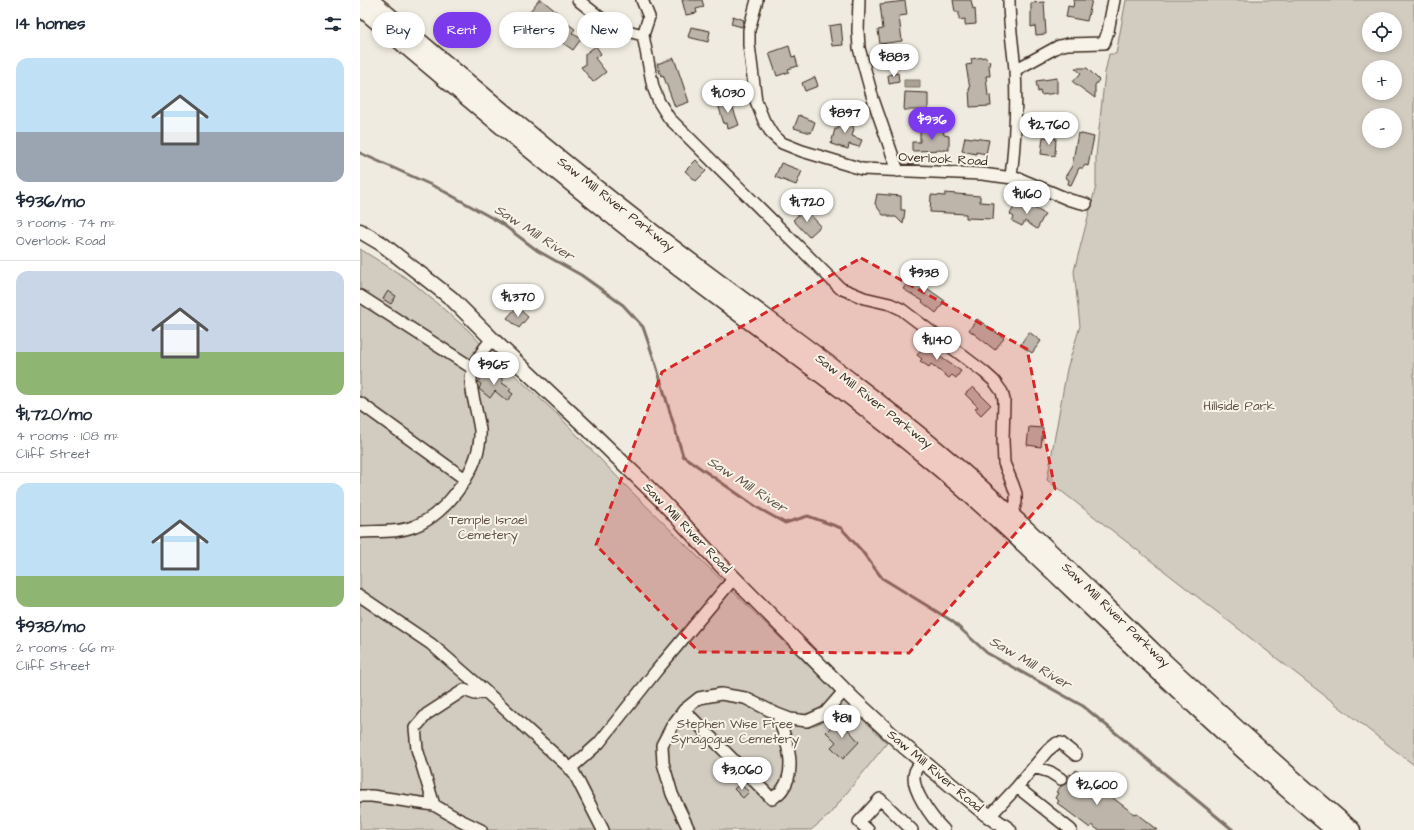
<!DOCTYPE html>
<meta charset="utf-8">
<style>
body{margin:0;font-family:"Architects Daughter",sans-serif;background:#f6f6f7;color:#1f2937;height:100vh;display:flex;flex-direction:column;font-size:15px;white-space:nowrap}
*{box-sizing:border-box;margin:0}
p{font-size:13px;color:#747a83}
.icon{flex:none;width:22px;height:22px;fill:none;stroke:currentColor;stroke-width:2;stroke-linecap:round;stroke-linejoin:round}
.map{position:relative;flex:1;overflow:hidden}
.drawer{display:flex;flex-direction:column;background:#fff;width:360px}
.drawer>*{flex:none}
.guide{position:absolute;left:12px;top:12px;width:380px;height:36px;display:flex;gap:8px}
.controls{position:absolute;left:1002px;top:12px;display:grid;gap:8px}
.controls a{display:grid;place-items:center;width:40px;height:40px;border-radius:50%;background:#fff;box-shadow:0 2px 6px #0003;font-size:20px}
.price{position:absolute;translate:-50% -34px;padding:0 9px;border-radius:14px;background:#fff;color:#222;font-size:13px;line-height:26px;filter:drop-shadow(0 1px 2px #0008)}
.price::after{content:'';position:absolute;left:50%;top:24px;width:12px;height:9px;margin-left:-6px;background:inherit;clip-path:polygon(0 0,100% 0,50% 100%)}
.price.active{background:#7c3aed;color:#fff}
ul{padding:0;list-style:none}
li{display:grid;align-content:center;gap:8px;height:212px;padding:0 16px}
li+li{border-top:1px solid #e0e1e3}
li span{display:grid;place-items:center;height:124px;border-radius:12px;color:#555}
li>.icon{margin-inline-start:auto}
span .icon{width:72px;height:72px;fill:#fffc;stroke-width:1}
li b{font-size:17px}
h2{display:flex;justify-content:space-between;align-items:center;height:48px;padding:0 16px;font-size:17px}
.tag{padding:0 14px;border-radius:18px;background:#fff;box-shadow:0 2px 6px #0003;font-size:14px;line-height:36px}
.tag.active{background:#7c3aed;color:#fff}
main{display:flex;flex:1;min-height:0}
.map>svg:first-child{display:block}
.green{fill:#d1cbc0;stroke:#867a6f;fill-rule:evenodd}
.water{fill:#aaa296;stroke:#7e7266}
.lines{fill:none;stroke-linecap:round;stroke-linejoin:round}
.stream{stroke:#7e7266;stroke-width:3}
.building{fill:#bdb5aa;stroke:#3b2a1e}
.minor-casing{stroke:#3b2a1e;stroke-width:14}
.major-casing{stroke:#3b2a1e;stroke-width:17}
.highway-casing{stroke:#3b2a1e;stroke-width:19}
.minor{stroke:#f7f3e8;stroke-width:11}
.major{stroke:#f7f3e8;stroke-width:14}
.highway{stroke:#f7f3e8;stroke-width:16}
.marked{fill:#d62828;fill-opacity:0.2;stroke:#d62828;stroke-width:3;stroke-dasharray:8 5;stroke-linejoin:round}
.labels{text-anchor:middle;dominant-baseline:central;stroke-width:4;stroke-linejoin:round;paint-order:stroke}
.street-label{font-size:13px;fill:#3b2a1e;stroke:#f7f3e8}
.park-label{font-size:13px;fill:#605246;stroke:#f7f3e8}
.water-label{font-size:14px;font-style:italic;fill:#625448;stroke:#f7f3e8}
</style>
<main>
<section class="drawer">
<h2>14 homes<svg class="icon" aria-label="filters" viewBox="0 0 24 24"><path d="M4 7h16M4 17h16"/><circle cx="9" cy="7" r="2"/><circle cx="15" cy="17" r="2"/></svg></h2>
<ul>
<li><span style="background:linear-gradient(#bfe0f5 60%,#9aa5b1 0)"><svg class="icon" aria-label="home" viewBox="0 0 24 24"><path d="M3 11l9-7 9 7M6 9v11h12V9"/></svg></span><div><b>$936/mo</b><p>3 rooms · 74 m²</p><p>Overlook Road</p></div></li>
<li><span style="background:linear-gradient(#c9d6e8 65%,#8fb573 0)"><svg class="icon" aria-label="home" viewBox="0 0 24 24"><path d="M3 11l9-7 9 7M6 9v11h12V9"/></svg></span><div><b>$1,720/mo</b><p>4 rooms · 108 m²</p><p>Cliff Street</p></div></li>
<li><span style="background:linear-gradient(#bfe0f5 75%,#8fb573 0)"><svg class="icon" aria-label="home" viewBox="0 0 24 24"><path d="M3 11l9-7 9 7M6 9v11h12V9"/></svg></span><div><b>$938/mo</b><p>2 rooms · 66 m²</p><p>Cliff Street</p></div></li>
</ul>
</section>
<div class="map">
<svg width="1054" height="830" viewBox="0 0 1054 830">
<rect width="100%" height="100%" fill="#efebe0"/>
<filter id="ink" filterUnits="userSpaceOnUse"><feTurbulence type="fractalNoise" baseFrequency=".025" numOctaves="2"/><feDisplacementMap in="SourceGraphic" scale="8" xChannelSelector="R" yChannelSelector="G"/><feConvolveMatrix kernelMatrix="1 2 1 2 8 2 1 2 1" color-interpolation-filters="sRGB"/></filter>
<g filter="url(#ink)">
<path class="green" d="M766 0H1054V765L687 480 707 369 720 326 714 271 736 186V156L745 73 749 54H756ZM1009 19H1035V45H1009ZM1009 67H1035V93H1009ZM1009 115H1035V141H1009Z
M0 249 51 281 108 330 125 348 196 413 267 487 527 743 469 815 451 830H0Z"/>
<path class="water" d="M544 80H560V88H544Z"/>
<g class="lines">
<path class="stream" d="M0 153 78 188 141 223 178 251 221 275 263 305 283 327 296 365 323 456 398 508 425 523 448 516 481 528 501 550 522 578 592 621 627 653 723 706 873 830"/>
</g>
<path class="building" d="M179 0H182L199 14 197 16 215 29 212 33 221 39 213 50 194 37 198 32 170 11Z
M322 0H342L344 7 336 9 337 13 326 15Z
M593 0H611L613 9 615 8 616 24 605 25V19L599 20V12H595Z
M714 0H732L727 21 706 17 708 6 713 7Z
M545 1 547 15 539 16 542 41 520 44 518 30 523 29 520 4Z
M684 2 686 34 676 35 675 26 671 27V3Z
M373 16 384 20 382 27 371 24Z
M481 24 483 45 472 46 469 26Z
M331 27 350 31 348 42 328 37Z
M236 46 241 54 235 58 246 72 233 82 221 67 225 65V54Z
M429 46 432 57 435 56 438 66 428 69 429 72 417 76 409 53Z
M625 57 630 62 629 65 630 76H626L628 96 630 95 631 106 610 107 609 89H610L606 65 612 64 611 59Z
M314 58 329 102 315 107 303 75 301 76 297 64Z
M715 68H727L739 80 735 85V98L713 82 721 73Z
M538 73 539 82 529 84 528 75Z
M455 77 458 86 445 91 442 83Z
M697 78V93L681 95 680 91 678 92 676 81Z
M545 92 568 93V110H544Z
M370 100 379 125 368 129 367 123 364 124 358 104Z
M469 103 483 104V113L468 112Z
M439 115 455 122 451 133 434 128Z
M482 115 492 118 491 122 494 123 493 128 494 129 492 136 502 140 499 147 489 144 488 149 471 144 475 129H478Z
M560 129H583L584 135 589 136V150L552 151V142H560Z
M718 133 734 137 728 166 725 165 723 168H719L711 185 708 184 709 180 705 177 712 166Z
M605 137 629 140 626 154 616 152V154L602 151Z
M683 137 696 138 695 156 681 154Z
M336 160 346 171 336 181 325 171Z
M421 163 442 171 436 185 415 177Z
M585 193 620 196V202L634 203 633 219 606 218V214L570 212 571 195 585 196Z
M517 194 541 196V210H545L543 224 536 217H529V215H523L515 204Z
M657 202 662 205 664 202 685 214 677 229 665 221 662 226 652 221 654 217 650 214Z
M445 209 461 226 449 237 433 220Z
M551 277 553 279 554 277 563 283 561 284 585 301 576 313 562 302 563 301 543 289Z
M28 291 36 296 31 304 23 299Z
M157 307 168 317 159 328 147 318Z
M617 319 644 338 635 350 609 330Z
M669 332 681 341 672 353 660 345Z
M567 342 576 348 573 352 601 371 596 378 592 375 589 378 571 364 569 367 560 361 562 359 557 355Z
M128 369 138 377H142V383L151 389 149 391 153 394 147 401 135 391 130 398 119 389 121 384 118 382Z
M613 387 631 405 621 415 615 409 618 407 605 394Z
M669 427 683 428 681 447 667 445Z
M479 719 499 742 483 759 471 747 476 742 466 732Z
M716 770 733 781 732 782 774 814 776 813 797 830H738L732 825 730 828 697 803 699 801 695 798 698 793 696 792 701 786 707 783 708 777 710 774 712 775Z
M380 784 389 792 383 798 374 789Z"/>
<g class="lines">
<defs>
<path id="minor" d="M218 0 252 27 283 35 289 17 282 0
M397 0 389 30V45L396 101 404 121 412 134 422 143 442 151 502 169 622 174 660 179 710 200 726 204
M499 0 498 31 499 48 513 99 538 171
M649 0C649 24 653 47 655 70 657 106 655 142 651 177
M283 35 293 87 299 102 309 118 455 263 480 288 504 298 530 304 541 309 624 372 634 381 642 392 644 400 643 440 644 463 653 485 656 494V502L652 515
M655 70 699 46 708 44 744 43 748 31 754 0
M0 296 114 369
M0 403 105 479
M0 532C18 531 38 533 55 526 87 514 122 466 120 430 118 414 112 398 111 382 110 368 123 349 132 339
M0 596 71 644 125 691 213 771 243 830
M324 710 412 799C415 796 420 793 422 790 439 768 425 737 417 714
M562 761C560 764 556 768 555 772 549 788 573 819 584 830
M674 767 690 772 701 779
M210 769 239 743 297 670 374 578
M657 787 687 751 697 743H701L716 755
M0 796H12L74 805 98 819 121 830
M74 805 57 749 55 728 67 714 104 690 115 694 125 691
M630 816 657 787 711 830
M329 830 312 794 303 763 302 745 312 726 324 710 339 698 361 694 385 698 417 714 430 719 447 721 465 713 485 690
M508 830 499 822 520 799 552 830"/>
<path id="major" d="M0 231 22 244 91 298 132 339 226 427 302 501 359 563 493 699 545 747 626 814 649 830"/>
<path id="highway" d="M10 0C108 82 204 165 305 242 397 313 494 379 582 454 657 517 725 586 795 653 859 713 925 772 992 830
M0 7C101 93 202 178 307 259 395 327 487 390 572 462 639 518 701 580 765 640 833 705 902 769 974 830"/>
</defs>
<use href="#minor" class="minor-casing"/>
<use href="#major" class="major-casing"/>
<use href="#highway" class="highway-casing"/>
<use href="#minor" class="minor"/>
<use href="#major" class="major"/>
<use href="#highway" class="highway"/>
</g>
</g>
<path class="marked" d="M501 258 667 349 695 489 549 653 339 652 236 545 302 372Z"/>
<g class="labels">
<g class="street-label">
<text transform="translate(583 159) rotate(3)">Overlook Road</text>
<text transform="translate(256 204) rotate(38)">Saw Mill River Parkway</text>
<text transform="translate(514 401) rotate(38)">Saw Mill River Parkway</text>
<text transform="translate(327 528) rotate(46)">Saw Mill River Road</text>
<text transform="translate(756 615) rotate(44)">Saw Mill River Parkway</text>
<text transform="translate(575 771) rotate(40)">Saw Mill River Road</text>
</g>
<g class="park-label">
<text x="879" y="406">Hillside Park</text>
<text x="128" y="520">Temple Israel<tspan x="128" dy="15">Cemetery</tspan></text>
<text x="375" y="724">Stephen Wise Free<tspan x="375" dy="15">Synagogue Cemetery</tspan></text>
</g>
<g class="water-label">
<text transform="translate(174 233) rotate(33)">Saw Mill River</text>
<text transform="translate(387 485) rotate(33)">Saw Mill River</text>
<text transform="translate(670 663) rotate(30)">Saw Mill River</text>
</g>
</g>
</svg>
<div class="controls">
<a><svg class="icon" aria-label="locate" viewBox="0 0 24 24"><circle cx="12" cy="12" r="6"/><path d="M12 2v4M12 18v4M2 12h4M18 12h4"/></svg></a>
<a>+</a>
<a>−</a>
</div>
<b class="price" style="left:534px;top:78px">$883</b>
<b class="price" style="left:368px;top:114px">$1,030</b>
<b class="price" style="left:485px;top:134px">$897</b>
<b class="price active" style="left:572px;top:141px">$936</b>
<b class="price" style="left:689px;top:146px">$2,760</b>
<b class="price" style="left:667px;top:215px">$1,160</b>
<b class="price" style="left:447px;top:223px">$1,720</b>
<b class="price" style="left:564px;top:294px">$938</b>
<b class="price" style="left:158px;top:318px">$1,370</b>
<b class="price" style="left:577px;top:361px">$1,140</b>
<b class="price" style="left:134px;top:386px">$965</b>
<b class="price" style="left:482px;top:739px">$811</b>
<b class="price" style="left:382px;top:791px">$3,060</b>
<b class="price" style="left:737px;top:806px">$2,600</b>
<div class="guide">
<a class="tag">Buy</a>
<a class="tag active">Rent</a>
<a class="tag">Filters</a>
<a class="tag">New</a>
</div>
</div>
</main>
